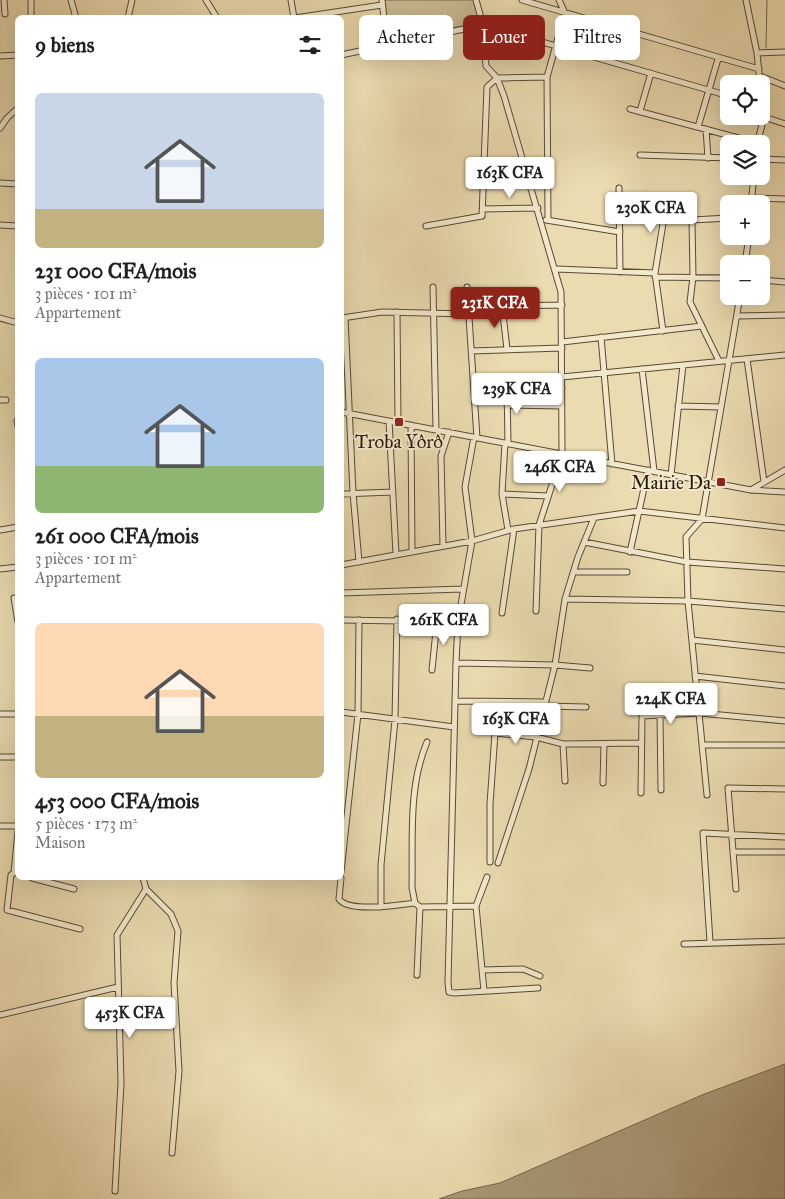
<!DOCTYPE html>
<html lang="fr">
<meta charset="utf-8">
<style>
body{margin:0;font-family:"IM FELL Great Primer",serif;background:#f2f2f2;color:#202124;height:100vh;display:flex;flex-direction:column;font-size:19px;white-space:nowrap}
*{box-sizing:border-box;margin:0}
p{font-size:16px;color:#757577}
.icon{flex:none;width:28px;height:28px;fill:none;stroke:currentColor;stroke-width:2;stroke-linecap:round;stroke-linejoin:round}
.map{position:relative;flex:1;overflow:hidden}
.sheet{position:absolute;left:15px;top:15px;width:329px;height:865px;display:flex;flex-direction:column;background:#fff;border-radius:8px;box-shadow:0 5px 20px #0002}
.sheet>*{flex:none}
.guide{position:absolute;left:359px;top:15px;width:351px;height:45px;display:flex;gap:10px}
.controls{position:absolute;left:720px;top:75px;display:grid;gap:10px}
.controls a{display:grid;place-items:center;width:50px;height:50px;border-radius:8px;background:#fff;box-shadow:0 5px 20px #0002;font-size:25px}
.price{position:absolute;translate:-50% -42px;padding:0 11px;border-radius:5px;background:#fff;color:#222;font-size:16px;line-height:32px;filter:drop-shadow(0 1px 2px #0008)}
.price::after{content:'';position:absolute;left:50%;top:30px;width:15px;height:11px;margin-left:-8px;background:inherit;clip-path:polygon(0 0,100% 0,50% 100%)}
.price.current{background:#8f2418;color:#fff}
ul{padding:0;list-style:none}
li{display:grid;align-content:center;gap:10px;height:265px;padding:0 20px}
li span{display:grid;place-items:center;height:155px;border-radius:8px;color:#555}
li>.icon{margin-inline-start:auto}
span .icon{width:90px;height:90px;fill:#fffc;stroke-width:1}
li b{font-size:21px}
h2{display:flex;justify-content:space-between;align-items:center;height:60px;padding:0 20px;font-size:21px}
.pill{padding:0 18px;border-radius:8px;background:#fff;box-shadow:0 5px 20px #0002;font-size:18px;line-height:45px}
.pill.current{background:#8f2418;color:#fff}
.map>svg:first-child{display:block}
.green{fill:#caba93;stroke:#796a4e}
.water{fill:#a99977;stroke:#75664b}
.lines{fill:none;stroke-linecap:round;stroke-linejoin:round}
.stream{stroke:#75664b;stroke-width:1}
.minor-casing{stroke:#594a32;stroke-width:7}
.minor{stroke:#f2e8cc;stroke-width:5}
.poi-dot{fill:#8f2418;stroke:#f2e8cc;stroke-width:2}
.labels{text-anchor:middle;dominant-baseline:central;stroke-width:4;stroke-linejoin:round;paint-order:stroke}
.poi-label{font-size:19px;fill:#281908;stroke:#f2e8cc}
</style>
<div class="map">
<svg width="785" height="1199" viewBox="0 0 785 1199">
<rect width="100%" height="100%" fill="#ebdbb0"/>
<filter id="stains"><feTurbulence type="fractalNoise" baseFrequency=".004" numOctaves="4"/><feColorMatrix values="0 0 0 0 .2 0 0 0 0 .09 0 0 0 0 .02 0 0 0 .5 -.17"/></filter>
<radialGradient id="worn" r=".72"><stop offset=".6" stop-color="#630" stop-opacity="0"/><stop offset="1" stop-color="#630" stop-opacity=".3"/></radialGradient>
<path class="green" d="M384 0H473L481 22 389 42Z"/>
<path class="water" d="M785 1064V1199H439L462 1191 500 1183 702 1095Z"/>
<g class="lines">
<path class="stream" d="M766 48 767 0"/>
<defs>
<path id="minor" d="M4 0 5 14
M31 0V14
M71 0 76 18
M206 0 217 18
M291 0 294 18
M382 0 387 47
M476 0 483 25 486 66 497 78 504 96 561 292 562 454 539 525 536 611
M522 0 759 69
M746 0 757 53 760 84
M128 18 132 0
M295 18 382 5
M757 53 785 52
M341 55 483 25 729 96
M0 56 18 55
M760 76 785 86
M630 109 757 143
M640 111 651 73
M764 117 785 124
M698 127 718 59
M0 128 7 118 18 108
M706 129 708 158
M757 144 764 117 761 93
M640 155 729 158
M761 159 785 160
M0 183 18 184
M619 188 620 272
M752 198 785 199
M751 204 754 176
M482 209 538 208
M664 218 692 220 729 218
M546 220 620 232
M548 220 547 77 565 13 559 0
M692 220 693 277 690 302 719 361
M0 225 18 226
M426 226 482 216 487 87 497 78 547 77
M745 264 749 236
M557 269 655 273
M655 277 729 278
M761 280 785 282
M433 287 436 430
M467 287 477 438
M397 312 398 423
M737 316 785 315
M0 318 18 323
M342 318 382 312 469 314
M345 318 353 493 359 562
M663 331 655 273 667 199
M601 337 612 464
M562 342 702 326
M507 349 502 306 562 305
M471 351 562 348
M747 359 764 482
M642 369 654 471
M562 377 785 355
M474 386 562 388
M507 387 508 444
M0 400H6
M507 405 562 406
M678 406 721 407
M341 412 751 490 785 492
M17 421 18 426
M389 421 396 554
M411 425 412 551
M474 437 465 487 472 541 458 622 456 663 448 983 449 992 454 993 538 988
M505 443 502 494 508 530
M671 475 683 365
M751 490 785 470
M341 494 393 492
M502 494 548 496
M0 530 18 527
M584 542 687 562 785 569
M443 546 441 456 449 432
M630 552 648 470
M341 565 472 541 514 529 639 511 785 528
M0 569 18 567
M574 572H627
M341 593 462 589
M14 598 18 622
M565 599 688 601 785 609
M502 613 514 529
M341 620 458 622
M692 640 785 650
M456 663 555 665 590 668
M432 670 437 621
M695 676 785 686
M455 701 545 702
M544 706 586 707
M341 712 454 727
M0 714H18
M660 715 661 790
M563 744 565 781
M702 745H785
M0 757H18
M603 783 604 744
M641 793 642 716 699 713 785 721
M707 795 688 601 686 537 702 519 740 296
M0 826H18
M18 831 14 873 11 875 7 910 80 929
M733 852H785
M490 862V804L495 733 536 737 563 744 642 743
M498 863 529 769 555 665 565 599 578 557 594 518
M341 872 358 714 359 620
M32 878 74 889
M143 878 146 889 171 914 178 931 174 983 179 1071 172 1153
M341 878 339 899C348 913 400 905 415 903
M736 889 728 788 785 789
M476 906 484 991
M381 907V865L395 720 397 619
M420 907 415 903 412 888C413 839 408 787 427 742
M710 942 703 833 785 837
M684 944 785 941
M482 970 523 969 540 976
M417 975 420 907 476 906 487 877
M0 1015 118 987
M115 1191 121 1083 117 935 146 889"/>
</defs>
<use href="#minor" class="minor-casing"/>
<use href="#minor" class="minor"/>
</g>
<g class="poi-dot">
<rect x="394" y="417" width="10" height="10" rx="2.5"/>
<rect x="716" y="477" width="10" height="10" rx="2.5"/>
</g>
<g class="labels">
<g class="poi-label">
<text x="399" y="441">Troba Yôrô</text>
<text x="711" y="482" text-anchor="end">Mairie Da</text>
</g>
</g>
<rect width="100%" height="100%" filter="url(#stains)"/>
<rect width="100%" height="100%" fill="url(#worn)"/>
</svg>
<div class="controls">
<a><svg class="icon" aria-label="locate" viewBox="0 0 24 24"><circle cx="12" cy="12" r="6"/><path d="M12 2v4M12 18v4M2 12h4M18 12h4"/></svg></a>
<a><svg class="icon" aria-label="layers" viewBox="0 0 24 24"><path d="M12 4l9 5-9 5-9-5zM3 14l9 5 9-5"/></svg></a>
<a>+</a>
<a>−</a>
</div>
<b class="price" style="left:510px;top:199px">163K CFA</b>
<b class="price" style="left:651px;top:234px">230K CFA</b>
<b class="price current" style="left:495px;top:329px">231K CFA</b>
<b class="price" style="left:517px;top:415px">239K CFA</b>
<b class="price" style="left:560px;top:493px">246K CFA</b>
<b class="price" style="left:444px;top:646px">261K CFA</b>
<b class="price" style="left:671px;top:725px">224K CFA</b>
<b class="price" style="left:516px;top:745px">163K CFA</b>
<b class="price" style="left:130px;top:1039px">453K CFA</b>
<div class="guide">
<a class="pill">Acheter</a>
<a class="pill current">Louer</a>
<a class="pill">Filtres</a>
</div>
<section class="sheet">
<h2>9 biens<svg class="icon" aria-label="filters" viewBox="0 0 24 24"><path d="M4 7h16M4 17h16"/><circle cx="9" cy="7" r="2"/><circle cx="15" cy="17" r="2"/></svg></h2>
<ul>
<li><span style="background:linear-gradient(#c9d6e8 75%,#c2b280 0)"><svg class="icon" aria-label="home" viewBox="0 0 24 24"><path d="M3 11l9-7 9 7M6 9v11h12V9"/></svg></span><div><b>231 000 CFA/mois</b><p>3 pièces · 101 m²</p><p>Appartement</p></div></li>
<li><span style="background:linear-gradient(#a9c7e8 70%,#8fb573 0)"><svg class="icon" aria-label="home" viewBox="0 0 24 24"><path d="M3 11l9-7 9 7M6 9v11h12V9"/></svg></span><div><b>261 000 CFA/mois</b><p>3 pièces · 101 m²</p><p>Appartement</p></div></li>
<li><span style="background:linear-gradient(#ffd9b3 60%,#c2b280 0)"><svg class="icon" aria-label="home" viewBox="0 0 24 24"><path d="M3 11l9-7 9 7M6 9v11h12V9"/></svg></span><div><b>453 000 CFA/mois</b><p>5 pièces · 173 m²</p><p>Maison</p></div></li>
</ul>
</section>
</div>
